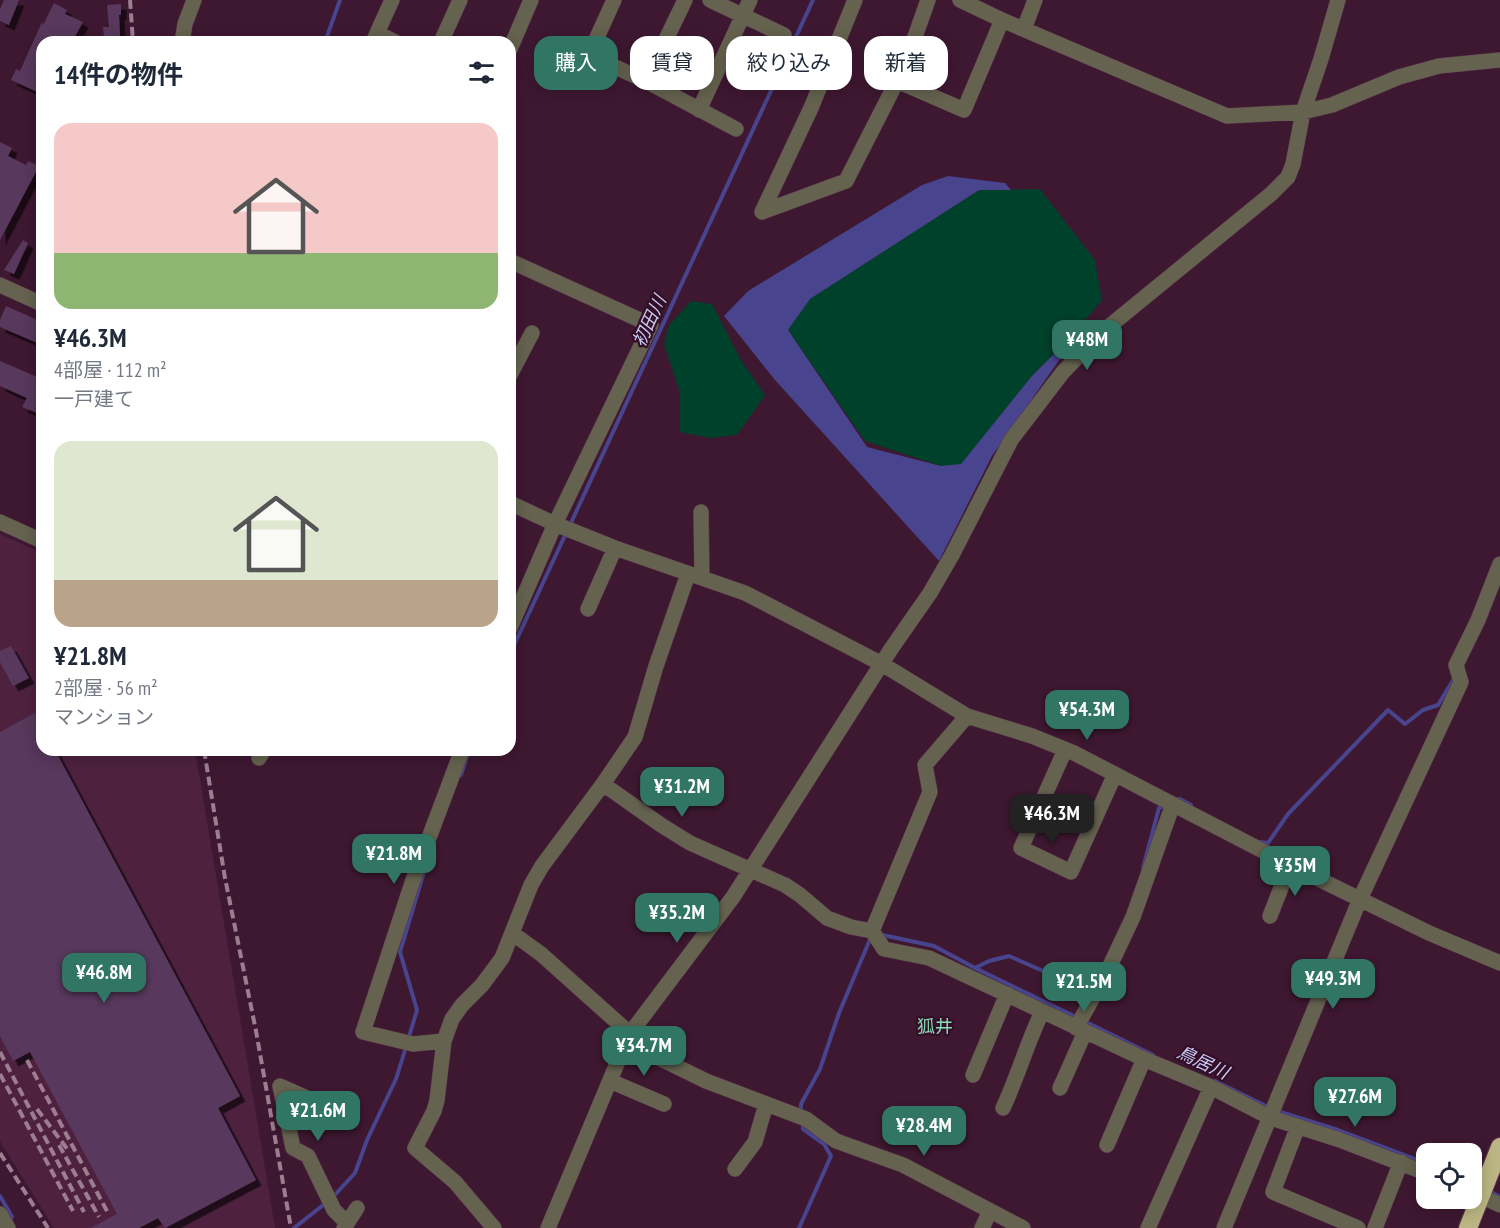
<!DOCTYPE html>
<html lang="ja">
<meta charset="utf-8">
<style>
body{margin:0;font-family:"PT Sans Narrow","Noto Sans JP",sans-serif;background:#f2f2f3;color:#1f2937;height:100vh;display:flex;flex-direction:column;font-size:22px;white-space:nowrap}
*{box-sizing:border-box;margin:0}
p{font-size:20px;color:#747a83}
.icon{flex:none;width:33px;height:33px;fill:none;stroke:currentColor;stroke-width:2;stroke-linecap:round;stroke-linejoin:round}
.map{position:relative;flex:1;overflow:hidden}
.details{position:absolute;left:36px;top:36px;width:480px;height:720px;display:flex;flex-direction:column;background:#fff;border-radius:18px;box-shadow:0 3px 15px #0003}
.details>*{flex:none}
.top-card{position:absolute;left:534px;top:36px;width:570px;height:54px;display:flex;gap:12px}
.buttons{position:absolute;left:1416px;top:1143px;display:grid;gap:12px}
.buttons a{display:grid;place-items:center;width:66px;height:66px;border-radius:12px;background:#fff;box-shadow:0 3px 15px #0003;font-size:30px}
.price{position:absolute;translate:-50% -51px;padding:0 14px;border-radius:12px;background:#317665;color:#fff;font-size:20px;line-height:39px;filter:drop-shadow(0 2px 3px #0008)}
.price::after{content:'';position:absolute;left:50%;top:36px;width:18px;height:14px;margin-left:-9px;background:inherit;clip-path:polygon(0 0,100% 0,50% 100%)}
.price.selected{background:#222;color:#fff}
ul{padding:0;list-style:none}
li{display:grid;align-content:center;gap:12px;height:318px;padding:0 18px}
li span{display:grid;place-items:center;height:186px;border-radius:18px;color:#555}
li>.icon{margin-inline-start:auto}
span .icon{width:108px;height:108px;fill:#fffc;stroke-width:1}
li b{font-size:26px}
h2{display:flex;justify-content:space-between;align-items:center;height:72px;padding:0 18px;font-size:26px}
.pill{padding:0 21px;border-radius:18px;background:#fff;box-shadow:0 3px 15px #0003;font-size:21px;line-height:54px}
.pill.selected{background:#317665;color:#fff}
.map>svg:first-child{display:block}
.built{fill:#4e223f}
.green{fill:#00412b}
.water{fill:#48448d}
.lines{fill:none;stroke-linecap:round;stroke-linejoin:round}
.stream{stroke:#48448d;stroke-width:4}
.building{fill:#58395b;filter:url(#shadow)}
.minor-casing{stroke:#59354d;stroke-width:16}
.highway-casing{stroke:#59354d;stroke-width:20}
.minor{stroke:#65634f;stroke-width:15}
.highway{stroke:#bbb683;stroke-width:18}
.rail{stroke:#9d7e91;stroke-width:4;stroke-dasharray:9 4.5;stroke-linecap:butt}
.labels{text-anchor:middle;dominant-baseline:central;stroke-width:4.5;stroke-linejoin:round;paint-order:stroke}
.water-label{font-size:18px;font-style:italic;fill:#c9cbf5;stroke:#330e27}
.neighbourhood-label{font-size:18px;fill:#8adeb7;stroke:#330e27}
</style>
<div class="map">
<svg width="1500" height="1228" viewBox="0 0 1500 1228">
<defs>
<filter id="shadow"><feDropShadow dx="5.5" dy="5.5" stdDeviation="0" flood-color="#0009"/></filter>
</defs>
<rect width="100%" height="100%" fill="#3e1831"/>
<path class="built" d="M0 534 42 553V750H195L275 1228H54L0 1141Z"/>
<path class="green" d="M1040 189 1095 260 1102 300 1072 336 1031 377 961 465 941 466 865 441 788 330 810 299 979 190Z
M691 301 712 304 741 360 765 395 737 435 710 438 680 432V393L664 344 669 325Z"/>
<path class="water" d="M948 176 1005 183 1011 190H979L810 299 788 330 867 447 941 466 961 464 1031 377 1068 340 1060 359 992 456 939 561 775 380 724 316 748 291 922 185Z"/>
<g class="lines">
<path class="stream" d="M325 42 340 0
M570 525 813 0
M510 654 567 531
M461 775 469 750
M1176 800 1180 799 1191 805
M1260 842 1268 843 1288 814 1388 710 1405 724 1423 710 1438 705 1455 677
M1143 868 1159 808 1164 806
M878 934 934 946 975 968 989 961 1009 956 1089 991 1091 990
M975 968 1078 1018
M1084 1021 1153 1055
M408 1040 417 1010 400 952 424 872
M1215 1081 1270 1108
M1277 1111 1338 1130 1426 1163
M801 1113V1104L820 1069 839 1013 871 937
M1472 1181 1479 1185
M1488 1190 1500 1197
M0 1196 12 1217
M332 1198 355 1173 367 1140 396 1079 406 1047
M294 1228 327 1202
M799 1228 831 1156 824 1144 803 1129V1124"/>
</g>
<path class="building" d="M4 0H19L9 25 0 21V9Z
M54 3 67 10 65 14 83 22 72 42H42V58L36 71 42 73V94L11 80 16 69 20 71 42 22 43 25Z
M121 4V15H119L120 36 104 37 103 27H109L107 5Z
M0 142 12 148 8 156 26 165 28 161 39 166 0 240Z
M23 240 28 243 14 274 4 270Z
M6 306 42 322V345L0 327V320Z
M0 361 42 379V415L22 407 27 398 0 386Z
M11 646 29 678 13 686 0 662V651Z
M35 713 42 725V750H55L240 1096 218 1108 256 1180 165 1228 158 1218 139 1228H91L117 1214 30 1052 13 1061 0 1036V732Z"/>
<g class="lines">
<defs>
<path id="minor" d="M614 0 589 55 646 81
M685 0 646 81 736 129
M710 0 784 35
M960 0 1002 20 1227 116 1303 112 1332 105 1399 77 1439 66 1500 60
M1024 29 1035 0
M377 33 395 42
M182 42 185 24 194 0
M373 42 392 0
M441 42 460 0
M510 49 531 0
M897 81 916 34 928 0
M699 110 750 0
M762 212 846 181 897 81 964 110 1002 20
M762 212 811 108 855 0
M510 261 651 325 555 524 510 628
M0 285 42 304
M510 375 532 333
M510 503 555 524 615 548 745 593 882 664 967 716 1032 736 1074 753 1290 865 1429 933 1500 963
M701 512 702 578
M0 522 42 541
M588 609 615 548
M1065 750 1021 848 1071 872 1115 774
M259 758 264 750
M603 784 661 825 690 843 785 885 800 895 827 918 851 927 872 931 930 792 925 765 967 716
M1270 916 1290 865
M872 931 884 949 929 958 1144 1059 1211 1087 1271 1118 1340 1140 1426 1173
M512 933 541 954 655 1056 706 1081 806 1119 836 1141 903 1165 1023 1228
M1076 1028 1108 970 1133 917 1173 804
M444 1041 413 1044 363 1032 412 883 462 750
M973 1075 1007 994
M610 1081 664 1104
M1060 1088 1085 1032
M321 1104 280 1086 293 1148 308 1156 334 1210 347 1223
M1003 1108C1018 1076 1027 1043 1042 1012
M1298 1126 1273 1192 1358 1228
M1107 1145 1144 1059
M735 1169 755 1142 766 1104
M1472 1192 1500 1205
M0 1214 8 1228
M344 1228 357 1208
M494 1228 455 1182 415 1148 434 1111 437 1100 444 1041 452 1019 462 1005 482 985 502 958 531 885 542 866 603 784 635 737 656 666 688 574
M548 1228 629 1035 733 897 891 649 930 593 952 555 1011 440 1063 372 1101 333 1271 194 1288 177 1293 164 1303 112 1321 59 1338 0
M982 1228 990 1211
M1148 1228 1211 1087
M1224 1228 1360 899 1461 682 1456 665 1478 620 1500 564
M1375 1228 1401 1162"/>
<path id="highway" d="M1468 1228 1500 1147"/>
</defs>
<use href="#minor" class="minor-casing"/>
<use href="#highway" class="highway-casing"/>
<use href="#minor" class="minor"/>
<use href="#highway" class="highway"/>
<path class="rail" d="M130 0 133 42
M204 750 225 878 256 1031 291 1228
M0 1052 84 1212
M27 1060 108 1213
M0 1074 73 1211
M37 1109 68 1150
M59 1145 99 1217
M0 1153 48 1228"/>
</g>
<g class="labels">
<g class="water-label">
<text transform="translate(649 321) rotate(-65)">初田川</text>
<text transform="translate(1203 1062) rotate(25)">鳥居川</text>
</g>
<g class="neighbourhood-label">
<text x="935" y="1026">狐井</text>
</g>
</g>
</svg>
<div class="buttons">
<a><svg class="icon" aria-label="locate" viewBox="0 0 24 24"><circle cx="12" cy="12" r="6"/><path d="M12 2v4M12 18v4M2 12h4M18 12h4"/></svg></a>
</div>
<b class="price" style="left:1087px;top:371px">¥48M</b>
<b class="price" style="left:1087px;top:741px">¥54.3M</b>
<b class="price" style="left:682px;top:818px">¥31.2M</b>
<b class="price selected" style="left:1052px;top:845px">¥46.3M</b>
<b class="price" style="left:394px;top:885px">¥21.8M</b>
<b class="price" style="left:1295px;top:897px">¥35M</b>
<b class="price" style="left:677px;top:944px">¥35.2M</b>
<b class="price" style="left:104px;top:1004px">¥46.8M</b>
<b class="price" style="left:1333px;top:1010px">¥49.3M</b>
<b class="price" style="left:1084px;top:1013px">¥21.5M</b>
<b class="price" style="left:644px;top:1077px">¥34.7M</b>
<b class="price" style="left:1355px;top:1128px">¥27.6M</b>
<b class="price" style="left:318px;top:1142px">¥21.6M</b>
<b class="price" style="left:924px;top:1157px">¥28.4M</b>
<div class="top-card">
<a class="pill selected">購入</a>
<a class="pill">賃貸</a>
<a class="pill">絞り込み</a>
<a class="pill">新着</a>
</div>
<section class="details">
<h2>14件の物件<svg class="icon" aria-label="filters" viewBox="0 0 24 24"><path d="M4 7h16M4 17h16"/><circle cx="9" cy="7" r="2"/><circle cx="15" cy="17" r="2"/></svg></h2>
<ul>
<li><span style="background:linear-gradient(#f6c9c9 70%,#8fb573 0)"><svg class="icon" aria-label="home" viewBox="0 0 24 24"><path d="M3 11l9-7 9 7M6 9v11h12V9"/></svg></span><div><b>¥46.3M</b><p>4部屋 · 112 m²</p><p>一戸建て</p></div></li>
<li><span style="background:linear-gradient(#dfe7d0 75%,#b9a48a 0)"><svg class="icon" aria-label="home" viewBox="0 0 24 24"><path d="M3 11l9-7 9 7M6 9v11h12V9"/></svg></span><div><b>¥21.8M</b><p>2部屋 · 56 m²</p><p>マンション</p></div></li>
</ul>
</section>
</div>
